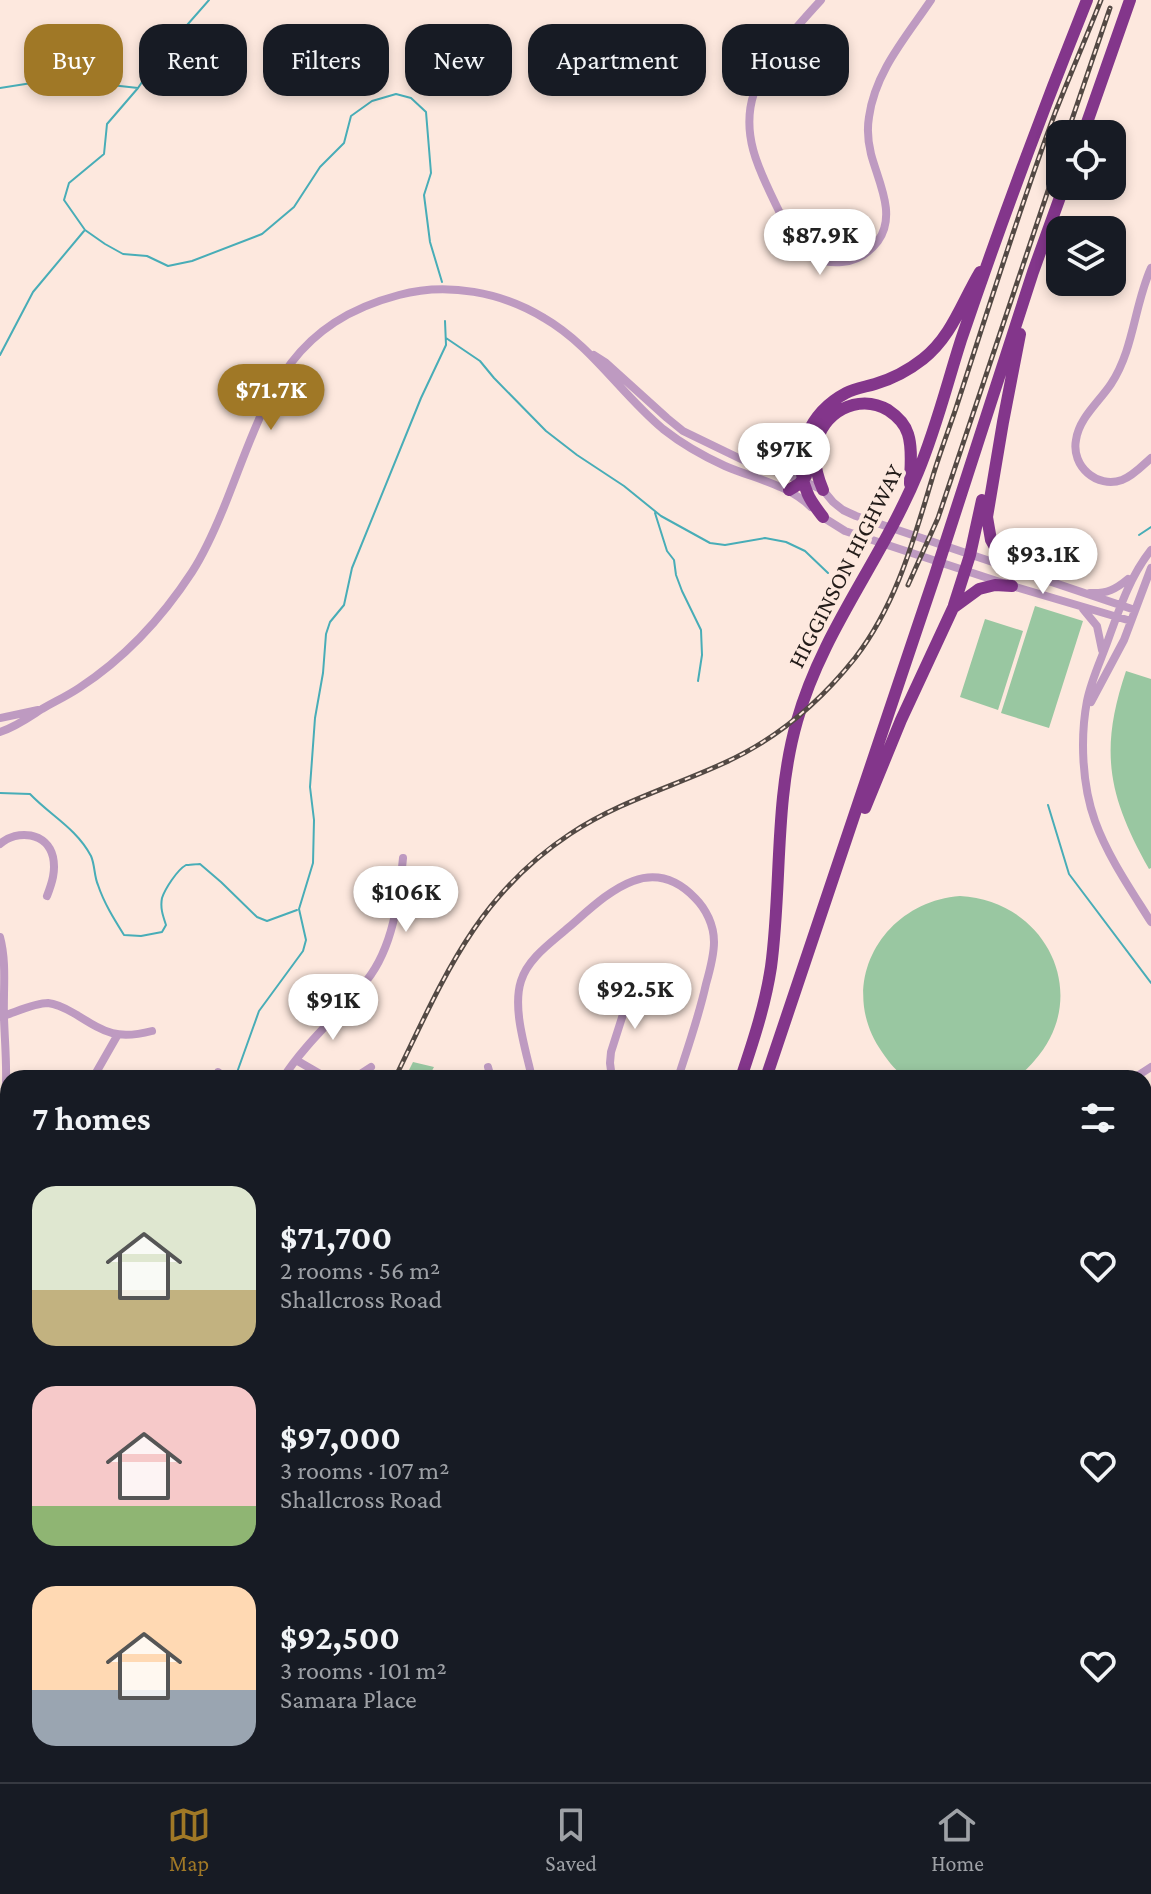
<!DOCTYPE html>
<meta charset="utf-8">
<style>
body{margin:0;font-family:"Crimson Pro",serif;background:#20242c;color:#f1f3f6;height:100vh;display:flex;flex-direction:column;font-size:30px;white-space:nowrap}
*{box-sizing:border-box;margin:0}
p{font-size:26px;color:#9ea1a6}
.icon{flex:none;width:44px;height:44px;fill:none;stroke:currentColor;stroke-width:2;stroke-linecap:round;stroke-linejoin:round}
.map{position:relative;flex:1;overflow:hidden}
.panel{position:absolute;left:0px;top:1070px;width:1152px;height:712px;display:flex;flex-direction:column;background:#171b24;border-radius:24px 24px 0 0;box-shadow:0 4px 12px #0003}
.panel>*{flex:none}
.top-card{position:absolute;left:24px;top:24px;width:1104px;height:72px;display:flex;gap:16px}
.buttons{position:absolute;left:1046px;top:120px;display:grid;gap:16px}
.buttons a{display:grid;place-items:center;width:80px;height:80px;border-radius:16px;background:#171b24;box-shadow:0 4px 12px #0003;font-size:40px}
.price{position:absolute;translate:-50% -68px;padding:0 18px;border-radius:28px;background:#fff;color:#222;font-size:26px;line-height:52px;filter:drop-shadow(0 2px 4px #0008)}
.price::after{content:'';position:absolute;left:50%;top:48px;width:24px;height:18px;margin-left:-12px;background:inherit;clip-path:polygon(0 0,100% 0,50% 100%)}
.price.selected{background:#a07826;color:#fff}
ul{padding:0;list-style:none}
li{display:flex;align-items:center;gap:24px;height:200px;padding:0 32px}
li span{display:grid;place-items:center;flex:none;width:224px;height:160px;border-radius:24px;color:#555}
li>.icon{margin-inline-start:auto}
span .icon{width:96px;height:96px;fill:#fffc;stroke-width:1}
li b{font-size:34px}
h2{display:flex;justify-content:space-between;align-items:center;height:96px;padding:0 32px;font-size:34px}
.pill{padding:0 28px;border-radius:24px;background:#171b24;box-shadow:0 4px 12px #0003;font-size:28px;line-height:72px}
.pill.selected{background:#a07826;color:#fff}
.tabs{display:flex;justify-content:space-around;align-items:center;height:112px;border-top:2px solid #363941;background:#171b24;font-size:22px;color:#9ea1a6}
.tabs a{display:grid;justify-items:center;gap:4px}
.tabs .selected{color:#a07826}
.map>svg:first-child{display:block}
.green{fill:#99c7a1}
.lines{fill:none;stroke-linecap:round;stroke-linejoin:round}
.stream{stroke:#48adb7;stroke-width:2}
.minor{stroke:#be9ac1;stroke-width:8}
.highway{stroke:#83368b;stroke-width:12}
.rail-casing{stroke:#534944;stroke-width:5}
.rail{stroke:#fde8de;stroke-width:2;stroke-dasharray:6;stroke-linecap:butt}
.labels{text-anchor:middle;dominant-baseline:central;stroke-width:8;stroke-linejoin:round;paint-order:stroke}
.street-label{font-size:24px;fill:#231c19;stroke:#fde8de}
</style>
<div class="map">
<svg width="1151" height="1782" viewBox="0 0 1151 1782">
<rect width="100%" height="100%" fill="#fde8de"/>
<path class="green" d="M1035 606 1083 621 1049 728 1001 713Z
M985 619 1023 631 998 710 960 697Z
M1126 671 1151 679V868L1149 869C1108 796 1099 751 1126 671Z
M960 896C1045 900 1093 994 1035 1060 1030 1066 1021 1076 1012 1078 1003 1080 914 1080 908 1078 898 1074 888 1061 882 1052 835 985 882 902 960 896Z
M413 1062 434 1067 428 1078H405Z
M1148 1127H1151V1381L1144 1375V1128Z
M597 1774H658L662 1782H596Z"/>
<g class="lines">
<path class="stream" d="M209 0 159 57 138 88 107 124 104 154 69 183 64 200 85 230 105 244 123 254 147 256 168 266 192 261 262 234 294 207 320 167 344 143 351 116 372 101 396 94 411 98 426 112 431 173 424 195 430 242 442 282
M0 88 57 79 138 88
M446 338 480 361 494 378 546 431 577 455 624 486 661 516 710 543 725 545 765 538 786 542 805 551 828 573
M0 355 33 292 84 231
M655 513 667 551 674 560 676 575 682 591 701 630 702 655 698 681
M1139 535 1151 527
M0 793 30 794C51 816 76 828 91 856 95 865 94 876 98 885 104 903 114 919 124 935L141 936 162 932 166 925C163 916 160 908 162 898 165 889 177 870 186 865 188 865 198 864 200 864L221 882 257 917 267 921 297 910
M1048 805 1069 874 1151 983
M235 1078 259 1011 303 951 306 940 299 909 313 863 314 820 310 787 315 718 323 673 326 634 330 622 344 605 352 568 421 398 446 345 445 321
M0 1443 8 1434"/>
<path class="minor" d="M821 0C799 24 763 63 754 93 740 135 760 172 778 209 784 221 789 237 798 247 809 260 826 263 842 262 856 261 869 253 878 241 897 215 878 181 871 154 868 142 867 129 869 117 875 72 906 37 931 0
M1151 268C1134 306 1134 349 1111 384 1099 402 1079 418 1076 440 1071 466 1097 489 1122 480 1133 476 1142 466 1151 458
M594 355 605 362 667 418 683 431 745 461 803 481 823 490 833 502 843 510 856 516 1135 610
M821 516 845 531 1012 586 1131 621
M1151 550C1129 578 1119 610 1107 643 1100 662 1091 681 1087 701 1080 738 1082 785 1095 821 1108 857 1131 890 1151 922
M1090 593C1107 594 1116 589 1128 579
M1083 609 1097 626 1102 650
M1091 702 1124 640 1151 568
M0 718 38 710
M0 732C16 727 28 718 42 709 54 702 67 696 79 688 125 658 162 618 192 572 205 552 215 529 224 507 264 408 281 326 399 295 447 282 502 292 544 318 591 345 621 394 663 429 682 444 703 456 725 466 755 479 787 484 811 507
M0 844C17 829 47 832 53 857 56 871 52 883 47 896
M0 937C7 963 3 991 4 1018 5 1051 10 1091 0 1124
M0 1017C14 1013 34 1003 48 1003 59 1004 68 1010 77 1015 106 1033 117 1040 152 1031
M296 1060 327 1078
M488 1067 491 1078
M93 1078 117 1036
M216 1078 218 1072
M283 1078C306 1042 340 1014 367 980 393 947 399 899 403 858
M354 1078 371 1067
M532 1078C526 1050 512 1009 521 981 528 958 552 942 569 927 605 896 649 850 695 898 706 909 714 925 714 942 714 956 710 970 706 984 699 1016 688 1047 678 1078
M612 1078 610 1063 611 1052 633 983
M1134 1078 1151 1067
M1144 1519 1151 1520
M0 1535 8 1526
M1144 1600 1151 1602
M1144 1677 1151 1666
M0 1712 8 1703
M229 1774 236 1782
M746 1774 751 1782
M868 1774 876 1782
M984 1782 989 1774
M1076 1782 1082 1774"/>
<path class="highway" d="M1083 134 1130 0
M770 469 787 462 801 452
M789 490 799 484 806 476
M823 490C817 476 813 461 816 446 821 413 858 392 888 410 897 416 905 424 908 434 913 450 910 468 910 484
M823 517C817 509 810 501 807 492 791 453 810 412 846 393 855 388 865 387 875 384 892 379 909 370 923 359 952 336 962 302 980 272
M1013 570 997 551 991 540 987 517 1003 422 1020 334
M954 605 970 555 982 500
M865 808 901 720 953 608 979 589 995 585 1012 586
M741 1078C753 1042 765 1006 771 967 782 886 774 801 797 721 822 631 883 558 918 472 936 429 947 384 961 340 1000 225 1042 112 1087 0
M766 1078 935 575 1033 272 1064 186
M574 1782 575 1774
M595 1782 596 1774"/>
<defs>
<path id="rail" d="M1067 134 1110 8
M908 585 938 518 1060 155
M395 1078C443 980 475 897 570 834 618 802 672 787 724 763 775 740 820 702 855 658 896 605 913 542 932 479 939 455 948 432 956 408 988 310 1019 210 1055 113 1070 75 1086 38 1101 0
M14 1782 22 1774"/>
</defs>
<use href="#rail" class="rail-casing"/>
<use href="#rail" class="rail"/>
</g>
<g class="labels">
<g class="street-label">
<text transform="translate(845 566) rotate(-63)">HIGGINSON HIGHWAY</text>
</g>
</g>
</svg>
<div class="buttons">
<a><svg class="icon" aria-label="locate" viewBox="0 0 24 24"><circle cx="12" cy="12" r="6"/><path d="M12 2v4M12 18v4M2 12h4M18 12h4"/></svg></a>
<a><svg class="icon" aria-label="layers" viewBox="0 0 24 24"><path d="M12 4l9 5-9 5-9-5zM3 14l9 5 9-5"/></svg></a>
</div>
<b class="price" style="left:820px;top:277px">$87.9K</b>
<b class="price selected" style="left:271px;top:432px">$71.7K</b>
<b class="price" style="left:784px;top:491px">$97K</b>
<b class="price" style="left:1043px;top:596px">$93.1K</b>
<b class="price" style="left:406px;top:934px">$106K</b>
<b class="price" style="left:635px;top:1031px">$92.5K</b>
<b class="price" style="left:333px;top:1042px">$91K</b>
<div class="top-card">
<a class="pill selected">Buy</a>
<a class="pill">Rent</a>
<a class="pill">Filters</a>
<a class="pill">New</a>
<a class="pill">Apartment</a>
<a class="pill">House</a>
</div>
<section class="panel">
<h2>7 homes<svg class="icon" aria-label="filters" viewBox="0 0 24 24"><path d="M4 7h16M4 17h16"/><circle cx="9" cy="7" r="2"/><circle cx="15" cy="17" r="2"/></svg></h2>
<ul>
<li><span style="background:linear-gradient(#dfe7d0 65%,#c2b280 0)"><svg class="icon" aria-label="home" viewBox="0 0 24 24"><path d="M3 11l9-7 9 7M6 9v11h12V9"/></svg></span><div><b>$71,700</b><p>2 rooms · 56 m²</p><p>Shallcross Road</p></div><svg class="icon" aria-label="heart" viewBox="0 0 24 24"><path d="M12 20l-8-8c-3-5 5-10 8-4 3-6 11-1 8 4z"/></svg></li>
<li><span style="background:linear-gradient(#f6c9c9 75%,#8fb573 0)"><svg class="icon" aria-label="home" viewBox="0 0 24 24"><path d="M3 11l9-7 9 7M6 9v11h12V9"/></svg></span><div><b>$97,000</b><p>3 rooms · 107 m²</p><p>Shallcross Road</p></div><svg class="icon" aria-label="heart" viewBox="0 0 24 24"><path d="M12 20l-8-8c-3-5 5-10 8-4 3-6 11-1 8 4z"/></svg></li>
<li><span style="background:linear-gradient(#ffd9b3 65%,#9aa5b1 0)"><svg class="icon" aria-label="home" viewBox="0 0 24 24"><path d="M3 11l9-7 9 7M6 9v11h12V9"/></svg></span><div><b>$92,500</b><p>3 rooms · 101 m²</p><p>Samara Place</p></div><svg class="icon" aria-label="heart" viewBox="0 0 24 24"><path d="M12 20l-8-8c-3-5 5-10 8-4 3-6 11-1 8 4z"/></svg></li>
</ul>
</section>
</div>
<nav class="tabs">
<a class="selected"><svg class="icon" aria-label="map" viewBox="0 0 24 24"><path d="M3 6l6-2 6 2 6-2v14l-6 2-6-2-6 2zM9 4v14M15 6v14"/></svg>Map</a>
<a><svg class="icon" aria-label="saved" viewBox="0 0 24 24"><path d="M7 4h10v16l-5-4-5 4z"/></svg>Saved</a>
<a><svg class="icon" aria-label="home" viewBox="0 0 24 24"><path d="M3 11l9-7 9 7M6 9v11h12V9"/></svg>Home</a>
</nav>
